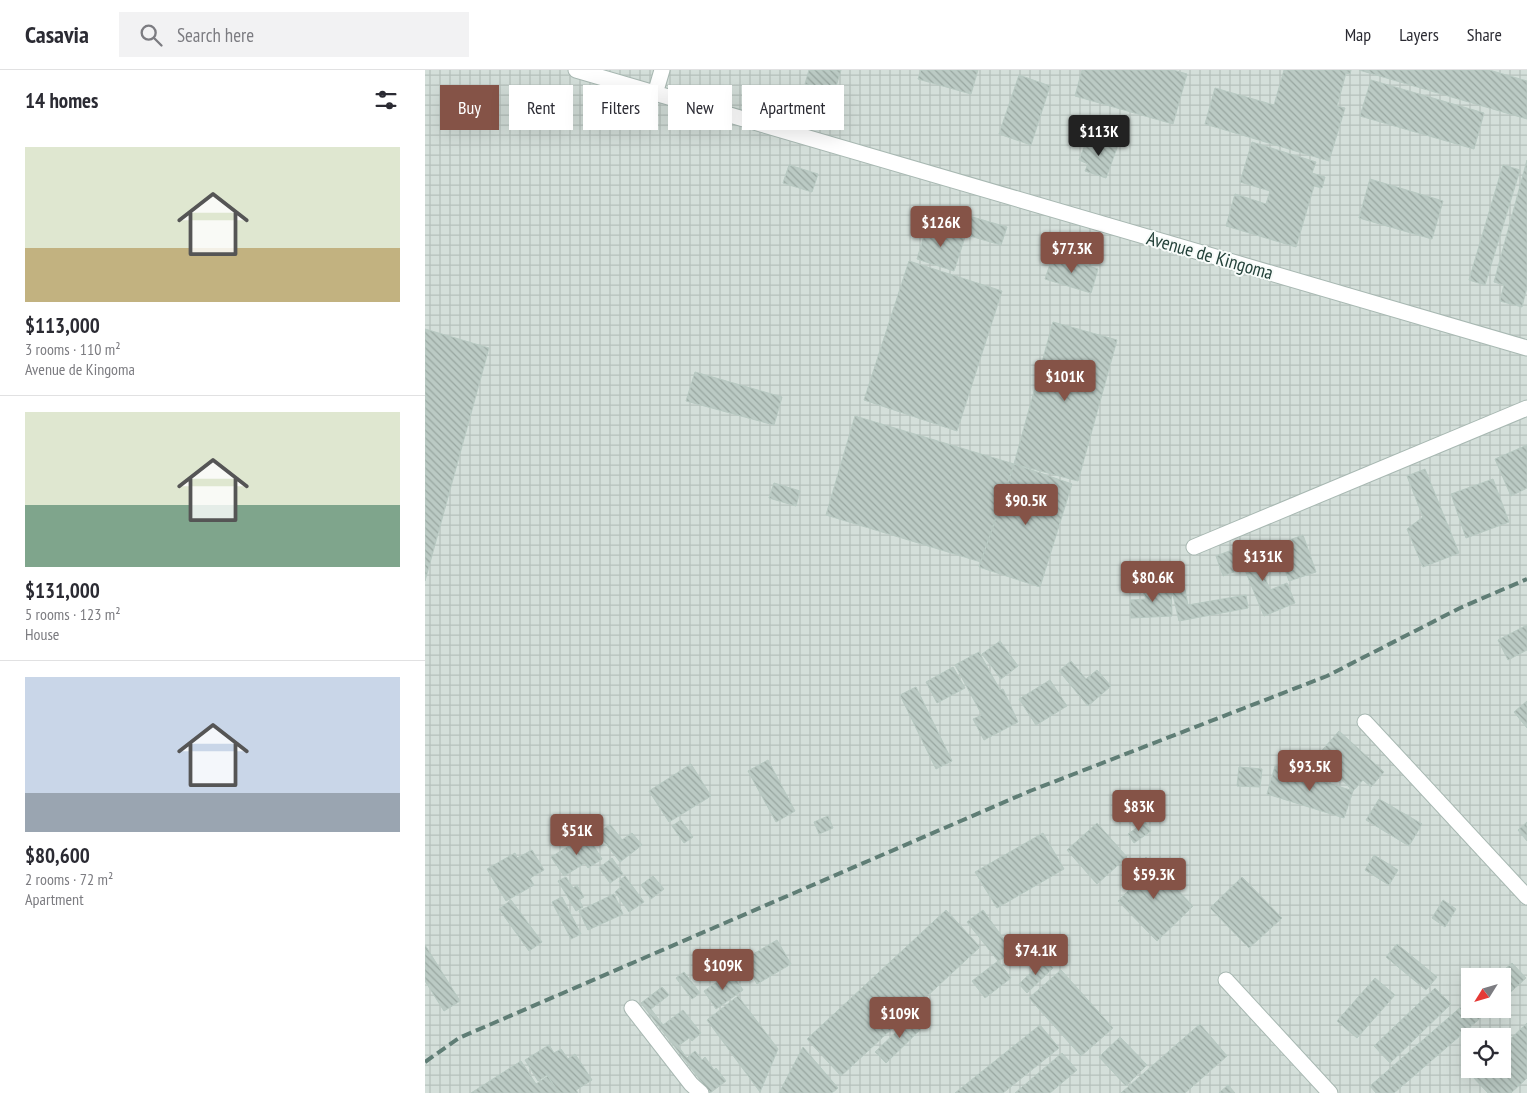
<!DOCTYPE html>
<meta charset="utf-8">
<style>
body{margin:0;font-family:"PT Sans Narrow",sans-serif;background:#f2f2f3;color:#2b2b33;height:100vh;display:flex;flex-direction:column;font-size:19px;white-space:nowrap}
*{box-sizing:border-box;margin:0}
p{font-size:16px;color:#7c7c81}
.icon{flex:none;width:28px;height:28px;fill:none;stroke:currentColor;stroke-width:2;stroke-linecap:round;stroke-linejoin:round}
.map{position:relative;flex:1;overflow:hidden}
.drawer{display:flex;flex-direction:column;background:#fff;width:425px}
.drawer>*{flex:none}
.banner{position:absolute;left:15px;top:15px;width:475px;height:45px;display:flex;gap:10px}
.needle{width:32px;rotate:233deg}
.fabs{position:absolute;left:1036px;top:898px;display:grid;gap:10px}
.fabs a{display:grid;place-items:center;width:50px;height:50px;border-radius:0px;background:#fff;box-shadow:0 5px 20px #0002;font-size:25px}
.price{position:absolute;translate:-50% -42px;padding:0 11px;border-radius:5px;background:#855347;color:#fff;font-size:16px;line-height:32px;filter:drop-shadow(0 1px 2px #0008)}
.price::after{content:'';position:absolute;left:50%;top:30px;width:15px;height:11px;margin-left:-8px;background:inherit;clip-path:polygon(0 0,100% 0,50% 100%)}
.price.on{background:#222;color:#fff}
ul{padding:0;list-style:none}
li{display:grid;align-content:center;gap:10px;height:265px;padding:0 25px}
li+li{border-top:1px solid #e1e1e2}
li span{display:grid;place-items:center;height:155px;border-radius:0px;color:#555}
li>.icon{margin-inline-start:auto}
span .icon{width:90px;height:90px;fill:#fffc;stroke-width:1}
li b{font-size:21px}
h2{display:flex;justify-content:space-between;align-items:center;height:60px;padding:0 25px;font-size:21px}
.pill{padding:0 18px;border-radius:0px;background:#fff;box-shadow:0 5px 20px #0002;font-size:18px;line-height:45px}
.pill.on{background:#855347;color:#fff}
header{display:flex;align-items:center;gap:30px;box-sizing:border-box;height:70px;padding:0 25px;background:#fff;border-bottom:1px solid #e1e1e2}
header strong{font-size:24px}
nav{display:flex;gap:28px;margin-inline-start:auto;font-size:18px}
.search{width:350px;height:45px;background:#f2f2f3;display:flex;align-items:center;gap:12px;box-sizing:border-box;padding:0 18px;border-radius:0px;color:#7c7c81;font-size:19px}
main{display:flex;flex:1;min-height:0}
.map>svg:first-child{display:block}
.industrial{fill:url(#industrial-grid);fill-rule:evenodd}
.building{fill:url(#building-back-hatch);stroke:#b8c9c2}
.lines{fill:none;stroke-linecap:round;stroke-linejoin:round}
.minor-casing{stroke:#a8b8b2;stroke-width:17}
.minor{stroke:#fff;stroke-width:15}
.rail{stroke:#5f7d75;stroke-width:4;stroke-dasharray:10 5;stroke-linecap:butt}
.labels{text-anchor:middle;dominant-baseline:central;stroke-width:4;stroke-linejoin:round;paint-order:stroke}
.street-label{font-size:19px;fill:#24423a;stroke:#f7fbf9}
</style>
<header>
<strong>Casavia</strong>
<div class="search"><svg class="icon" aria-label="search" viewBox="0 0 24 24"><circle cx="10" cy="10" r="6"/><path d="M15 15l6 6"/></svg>Search here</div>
<nav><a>Map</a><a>Layers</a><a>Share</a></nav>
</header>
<main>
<section class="drawer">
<h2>14 homes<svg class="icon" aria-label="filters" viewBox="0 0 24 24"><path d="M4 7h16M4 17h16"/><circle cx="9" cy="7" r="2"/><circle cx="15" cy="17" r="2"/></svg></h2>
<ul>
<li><span style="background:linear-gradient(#dfe7d0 65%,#c2b280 0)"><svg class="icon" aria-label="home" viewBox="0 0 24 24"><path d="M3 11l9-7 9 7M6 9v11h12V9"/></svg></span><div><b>$113,000</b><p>3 rooms · 110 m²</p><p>Avenue de Kingoma</p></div></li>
<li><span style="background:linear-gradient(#dfe7d0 60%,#7fa58c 0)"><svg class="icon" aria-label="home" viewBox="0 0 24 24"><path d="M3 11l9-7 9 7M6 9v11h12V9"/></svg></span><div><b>$131,000</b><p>5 rooms · 123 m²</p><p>House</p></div></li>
<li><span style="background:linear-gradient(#c9d6e8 75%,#9aa5b1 0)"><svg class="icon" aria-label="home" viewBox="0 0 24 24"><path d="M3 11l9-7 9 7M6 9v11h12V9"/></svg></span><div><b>$80,600</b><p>2 rooms · 72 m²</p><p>Apartment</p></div></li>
</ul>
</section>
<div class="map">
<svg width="1102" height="1023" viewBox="0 0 1102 1023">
<defs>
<pattern id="industrial-grid" width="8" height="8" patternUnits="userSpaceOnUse" patternTransform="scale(1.25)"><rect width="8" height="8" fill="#d4dfda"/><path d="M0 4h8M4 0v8" fill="none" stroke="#b6c1bc"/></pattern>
<pattern id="building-back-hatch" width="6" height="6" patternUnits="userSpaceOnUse" patternTransform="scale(1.25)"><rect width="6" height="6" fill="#bbcac4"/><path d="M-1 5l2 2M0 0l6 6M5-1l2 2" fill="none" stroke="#98a6a0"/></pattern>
</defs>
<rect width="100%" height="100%" fill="#e6efeb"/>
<path class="industrial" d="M0 0H1102V1023H0ZM1045 906H1078V939H1045ZM1045 966H1078V999H1045Z"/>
<path class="building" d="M384 0H416L409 23 380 14Z
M496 0H553L546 24 493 9Z
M657 0H748L762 4 748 54 650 26Z
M859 0H926L925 4 921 3 912 36 920 38 904 91 780 54 790 18 849 35Z
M934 0H1064L1102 11V49Z
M594 5 625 16 606 75 574 64Z
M946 10 1059 43 1049 79 935 46Z
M671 67 693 75 681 108 660 101 663 94 654 90 662 70 671 74Z
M827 72 891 92 887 103 900 107 897 118 889 116 871 177 801 156 810 124 841 134 845 121 815 112Z
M1102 90V217L1097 237 1075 231 1079 215 1069 212Z
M364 95 393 104 387 122 358 113Z
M1078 95 1095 100 1060 215 1044 210Z
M945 109 1018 131 1007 169 934 148Z
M537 144 582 157 576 175 531 162Z
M502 156 540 167 529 201 492 189Z
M628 185 673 199 666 223 620 209Z
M484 191 577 221 532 361 439 330Z
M628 252 692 270 653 411 589 394Z
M0 259 64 278 0 511Z
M270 302 357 327 349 355 261 331Z
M430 346 589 394 556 492 401 445Z
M1102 375V418L1086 426 1070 389Z
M589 394 647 414 615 517 554 497Z
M1000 399 1034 483 998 497 982 459 998 447 982 406Z
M1068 409 1084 452 1041 468 1026 424Z
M349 413 375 421 371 436 344 428Z
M878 465 891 502 864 511 851 475Z
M825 470 845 520 862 513 870 533 839 546 810 476Z
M807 480 814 500 798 506 791 486Z
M757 503 763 535 821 525 823 538 754 551 746 516V504Z
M746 516 747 546 706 548 705 530 721 529 716 517Z
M1102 555V580L1083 590 1073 570Z
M575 571 593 596 576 609 557 584Z
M554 582 575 620 578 619 593 652 559 670 548 649 557 645 530 595Z
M646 591 661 609 672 600 686 616 663 636 634 601Z
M528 597 540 618 512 633 501 612Z
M625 610 642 636 611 655 594 629Z
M491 617 527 691 511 699 475 625Z
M1102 631V658L1089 642Z
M914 661 959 702 946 717 938 710 928 721 892 686Z
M343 690 370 741 351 752 323 701Z
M266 694 286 726 244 752 224 721Z
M850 696 928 721 919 748 842 724Z
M814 697 837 699 835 717 812 716Z
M954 729 997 754 984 776 941 750Z
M403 746 408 758 394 764 389 752Z
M256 750 268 767 259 773 247 756Z
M720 752 726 761 709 773 703 764Z
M1102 752V771L1093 760Z
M672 753 702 787 672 814 642 780Z
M185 754 197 770 207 763 217 775 195 792 173 764Z
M618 763 639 799 572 838 550 802Z
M162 765 177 789 163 798 160 793 139 806 126 787Z
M107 780 119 800 105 808 109 815 81 831 62 799 90 783 92 788Z
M949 785 973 800 964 815 940 800Z
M721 787 768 836 732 871 693 831 711 813 703 805Z
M187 788 198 804 185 813 174 798Z
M200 806 219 832 204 842 190 822 197 816 194 811Z
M228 806 239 819 226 829 216 815Z
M141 807 148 818 152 815 159 827 154 830 158 837 151 841 133 811Z
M817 807 857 848 824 878 785 838Z
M189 824 198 844 163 860 154 841Z
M137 827 156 864 146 869 127 832Z
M86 830 117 872 104 881 74 839Z
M1018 830 1031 839 1020 857 1007 848Z
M521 840 555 877 416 1006 382 969Z
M558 840 588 882 573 891 542 852Z
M352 870 366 894 332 914 318 890Z
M972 874 1012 907 1001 920 961 887Z
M0 875 35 931 19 941 0 911Z
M620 889 628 898 602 923 594 914Z
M573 891 586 908 560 928 547 911Z
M1087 893 1101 908 1078 929V906H1072Z
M636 900 688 958 656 986 604 928Z
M259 902 275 923 267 929 251 908Z
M307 904 318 920 291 939 279 921 292 912 289 908 294 905 298 910Z
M950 908 970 925 932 968 912 951Z
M237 917 244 925 226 939 238 955 258 940 276 963 267 971 264 968 253 976 262 988 270 981 277 990 280 987 289 1000 291 998 301 1011 285 1023 216 933Z
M1010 918 1026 934 965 993 949 976Z
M313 926 353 979 335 1022 282 950Z
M1045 929V939H1066L969 1023H951L945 1016Z
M490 944 500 955 461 993 450 982Z
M1102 953V1008L1086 1023H1063L1046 1005 1053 999H1078V976Z
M775 954 802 986 760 1023H696Z
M615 955 634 978 578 1023H530Z
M695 967 722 995 701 1016 674 987Z
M124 975 129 983 136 979 143 989 150 984 167 1010 151 1020 153 1023H134L122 1005 113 1011 100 990Z
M378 977 413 1018 407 1023H354Z
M637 983 652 1000 625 1023H590Z
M96 991 111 1014 123 1006 133 1023H46Z
M803 1015 810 1023H794Z"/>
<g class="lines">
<defs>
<path id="minor" d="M151 0 1102 278
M230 24 237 0
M769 477 1102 338
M940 652 1102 827
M801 910 905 1023
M207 938 266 1014 276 1023"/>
</defs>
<use href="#minor" class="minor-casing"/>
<use href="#minor" class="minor"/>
<path class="rail" d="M0 992 34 968 605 721 902 606 1035 538 1102 509"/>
</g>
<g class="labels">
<g class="street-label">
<text transform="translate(785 185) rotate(16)">Avenue de Kingoma</text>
</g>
</g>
</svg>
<div class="fabs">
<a><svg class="needle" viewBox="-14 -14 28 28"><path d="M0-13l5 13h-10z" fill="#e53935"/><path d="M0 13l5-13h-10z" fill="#7c7c81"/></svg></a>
<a><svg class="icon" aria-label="locate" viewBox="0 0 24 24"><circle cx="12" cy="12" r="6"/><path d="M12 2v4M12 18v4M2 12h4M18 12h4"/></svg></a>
</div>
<b class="price on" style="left:674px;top:87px">$113K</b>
<b class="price" style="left:516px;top:178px">$126K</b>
<b class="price" style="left:647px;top:204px">$77.3K</b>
<b class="price" style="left:640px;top:332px">$101K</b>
<b class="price" style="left:601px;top:456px">$90.5K</b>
<b class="price" style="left:838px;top:512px">$131K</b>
<b class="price" style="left:728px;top:533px">$80.6K</b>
<b class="price" style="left:885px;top:722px">$93.5K</b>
<b class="price" style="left:714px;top:762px">$83K</b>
<b class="price" style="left:152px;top:786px">$51K</b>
<b class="price" style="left:729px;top:830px">$59.3K</b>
<b class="price" style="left:611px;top:906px">$74.1K</b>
<b class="price" style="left:298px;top:921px">$109K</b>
<b class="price" style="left:475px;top:969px">$109K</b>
<div class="banner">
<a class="pill on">Buy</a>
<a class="pill">Rent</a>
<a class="pill">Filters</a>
<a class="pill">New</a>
<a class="pill">Apartment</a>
</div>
</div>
</main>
